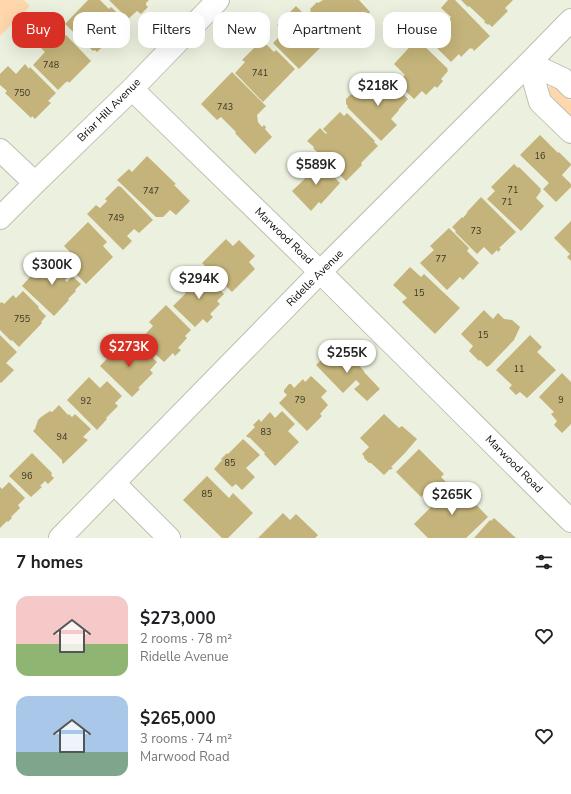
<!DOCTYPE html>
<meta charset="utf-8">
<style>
body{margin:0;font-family:"Nunito Sans",sans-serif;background:#f6f6f6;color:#202124;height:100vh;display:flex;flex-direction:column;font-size:15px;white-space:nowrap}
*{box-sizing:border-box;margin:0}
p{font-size:13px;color:#757577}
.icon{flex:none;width:22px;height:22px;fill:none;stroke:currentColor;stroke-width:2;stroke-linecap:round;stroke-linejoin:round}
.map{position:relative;height:538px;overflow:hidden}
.drawer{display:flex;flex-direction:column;background:#fff;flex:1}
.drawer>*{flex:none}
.guide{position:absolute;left:12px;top:12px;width:547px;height:36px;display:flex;gap:8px}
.price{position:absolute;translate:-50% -34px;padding:0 9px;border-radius:14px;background:#fff;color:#222;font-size:13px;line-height:26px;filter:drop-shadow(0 1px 2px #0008)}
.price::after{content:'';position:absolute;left:50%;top:24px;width:12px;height:9px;margin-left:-6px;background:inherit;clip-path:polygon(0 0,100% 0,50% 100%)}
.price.selected{background:#d93025;color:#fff}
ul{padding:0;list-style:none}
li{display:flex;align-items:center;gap:12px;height:100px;padding:0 16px}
li span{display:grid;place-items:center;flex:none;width:112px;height:80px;border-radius:12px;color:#555}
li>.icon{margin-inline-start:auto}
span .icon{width:48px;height:48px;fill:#fffc;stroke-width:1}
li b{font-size:17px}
h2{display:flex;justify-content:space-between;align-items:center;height:48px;padding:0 16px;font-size:17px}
.pill{padding:0 14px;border-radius:12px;background:#fff;box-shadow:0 4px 16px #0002;font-size:14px;line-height:36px}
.pill.selected{background:#d93025;color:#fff}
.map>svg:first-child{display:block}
.green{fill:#fed7ad}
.building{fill:#c4b37a}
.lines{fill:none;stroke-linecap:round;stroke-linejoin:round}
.minor-casing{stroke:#bcc0af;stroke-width:24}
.minor{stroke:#fff;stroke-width:22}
.labels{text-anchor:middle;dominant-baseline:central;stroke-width:3;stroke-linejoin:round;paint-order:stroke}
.number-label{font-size:9px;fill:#393624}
.street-label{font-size:11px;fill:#0b0c07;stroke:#fff}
</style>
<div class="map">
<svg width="571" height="538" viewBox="0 0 571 538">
<rect width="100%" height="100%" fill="#ecf1df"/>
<path class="green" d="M0 0H24L30 6 0 36Z
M554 85 559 89 571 101V120L546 94 548 88Z"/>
<path class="building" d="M88 0H100L109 9 111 7 126 21 124 22 126 24 97 52 95 50 93 51 65 24Z
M109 0H149L146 3V5L148 7 141 14 137 11 128 19Z
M323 0H359L370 12 349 32 346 28 337 37 310 12 311 10 310 9 317 2 318 3Z
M448 0H455L490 36 474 51 472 48 471 49 470 48 461 57 459 54 451 62 437 48 444 40 437 34 446 25 445 23 451 17 441 8Z
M461 0H513L505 8 508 11 492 27 489 24 488 25 484 22 485 21 469 6 468 7Z
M296 6 303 13 304 12 330 38 299 69 273 43 284 32 277 25Z
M50 35 56 41 58 39 60 41 66 35 91 61 69 83 68 81 67 82H66L58 90 33 65 45 52 39 46Z
M417 39 448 69 447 70 448 71 441 79 443 81 437 88 435 86 426 95 422 91 414 99 397 83 405 75 394 64Z
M262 40 274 52 276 50 295 69 263 102 235 73 245 62 242 60Z
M25 64 29 69 30 67 56 93 48 101 51 103 35 119 32 116 31 118 5 93 7 91 0 85V74L8 66 16 74Z
M232 72 266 106 257 115 258 122 262 127 264 125 266 127 265 129 272 137 255 154 235 133 236 132 221 117 217 120 201 104Z
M384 75 408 99 399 109V110L391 119 397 125 381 141 347 107 348 106 346 104V99L350 95 355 94 358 97 359 96 361 98Z
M340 112 344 116 347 113 375 141 374 142 378 146 361 163 362 165 346 181 313 148 314 147 307 141 320 128 326 134 327 133 323 129Z
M540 135 558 153 559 152 571 164V165L562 175 571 184V187L556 202 543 189 549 183 520 155Z
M147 156 176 184 174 185 190 201 176 215 170 210 163 217H156L117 180 129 169 132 172Z
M313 159 319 165 320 163 340 183 321 204 319 202 311 211 292 191 311 173 306 167Z
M514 164 518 168 519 167 541 189 540 190 541 191 536 198 544 206 521 231 487 199 495 191 491 187Z
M118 186 121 187 153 220 139 233 134 229 127 236 132 241 123 250 87 214 96 205 100 208 107 201 105 199Z
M481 197 516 232 499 248 501 249 498 252 497 250 492 255 484 247 477 254 455 232 456 231 452 227 462 217 463 218 467 213V212Z
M571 221V261L567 257 570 254 554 238Z
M88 222 107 242 103 246 113 257 86 284 62 260 70 252 64 246Z
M449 228 469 248 467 251 479 263 463 280 460 277 447 290 420 263 434 250 430 246Z
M226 239 233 246 239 240 255 256 249 262 255 269 232 292 202 263Z
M54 257 71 274 65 280 67 282 72 276 81 284 75 290 76 291 68 299 69 300 54 316 22 286 37 269 46 261 48 263Z
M410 267 421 277 424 274 460 308 435 334 402 302 407 298 393 285Z
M201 271 224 294 217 301 220 304 210 314 213 317 207 323 203 319 195 327 173 306 186 293 182 290Z
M23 291 39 307 38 308 46 316 41 322 42 323 19 347 12 340 11 341 0 330V303L2 302 4 304 13 295 16 298Z
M166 305 191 330 185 336 187 338 178 348 181 350 175 356 173 353 164 362 140 340 153 326 149 322Z
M484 310 493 319 498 313 504 319 512 320 520 327 514 340 490 365 487 367 480 360 479 361 469 351 473 346 461 334Z
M0 335 17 352 6 363 14 370 1 383 0 382Z
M530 335 542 347 537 352 556 370 527 398 520 392 516 395 509 388 512 385 496 370Z
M123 342 136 355 143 348 157 362 150 370 153 373 138 388 140 389 132 397 100 366Z
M335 347 343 355 346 352 364 371V372L380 389 367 401 354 389 360 384 356 380 343 393 316 365Z
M562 373 571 382V424L562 433 554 425 557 421 551 414 554 412 539 397Z
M311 376 327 391 321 397 328 405 320 414 322 416 307 431 279 403 287 395 284 392V390L289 384H291L294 388 303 379 305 382Z
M89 377 100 388 107 381 122 396 115 403 118 406 106 418 107 419 97 430 67 400Z
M59 405 68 415 69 414 72 417 75 414 91 429 83 437 88 440 63 464 62 462V460L33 431 35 429 38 420 41 417 50 411 52 412Z
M282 411 295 424 288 431 299 442 275 466 264 454 265 453 249 437V438L246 436 255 427 253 425 259 419 261 422 270 412 275 418Z
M384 414 399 428 402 426 417 439 405 453 391 467 393 468 390 470V469L384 475 371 463H369L364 458V456L362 454 369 447 360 438Z
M243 439 260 455 246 468 255 477 242 490 236 484 232 487 214 469 222 460 221 459 227 453 228 454Z
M419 449 444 474 441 477 448 484 447 486 446 485 433 498V499L432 501 425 493 421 497 396 472Z
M32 453 52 473 51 475 54 478 48 484 45 481 40 486 42 487 31 497 9 476Z
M207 476 229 498 233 493 253 513 228 538H222L183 500Z
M9 482 25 498 18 505 20 508 11 517 12 518 8 522 7 521 0 528V487L2 489Z
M455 483 488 517 466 538H428L414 524Z
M283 513 290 520 296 514 318 535 315 538H258Z
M494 518 516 538H474L490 520 491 521Z"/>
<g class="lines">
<defs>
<path id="minor" d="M529 63 540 102 571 132
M529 63 563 79 571 87
M132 89 308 260 571 521
M0 150 35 183
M0 218 35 183 132 89 218 0
M114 483 169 538
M60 538 328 264 529 63 571 20"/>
</defs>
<use href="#minor" class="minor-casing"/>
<use href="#minor" class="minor"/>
</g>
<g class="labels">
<g class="number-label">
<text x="51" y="65">748</text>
<text x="260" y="73">741</text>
<text x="22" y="93">750</text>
<text x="225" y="107">743</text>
<text x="540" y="156">16</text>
<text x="513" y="190">71</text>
<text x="151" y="191">747</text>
<text x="507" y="202">71</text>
<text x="116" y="218">749</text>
<text x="476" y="231">73</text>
<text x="441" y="259">77</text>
<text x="419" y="293">15</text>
<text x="22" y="319">755</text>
<text x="483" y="335">15</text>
<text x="519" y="369">11</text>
<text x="300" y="400">79</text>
<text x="561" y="400">9</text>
<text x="86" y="401">92</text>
<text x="266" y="432">83</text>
<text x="62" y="437">94</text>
<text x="230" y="463">85</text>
<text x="27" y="476">96</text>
<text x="207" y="494">85</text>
</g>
<g class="street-label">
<text transform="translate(109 110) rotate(-45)">Briar Hill Avenue</text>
<text transform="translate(284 236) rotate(44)">Marwood Road</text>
<text transform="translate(315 278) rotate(-45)">Ridelle Avenue</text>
<text transform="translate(514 464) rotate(45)">Marwood Road</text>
</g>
</g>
</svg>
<b class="price" style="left:378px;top:107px">$218K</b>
<b class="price" style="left:316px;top:186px">$589K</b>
<b class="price" style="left:52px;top:286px">$300K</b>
<b class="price" style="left:199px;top:300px">$294K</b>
<b class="price selected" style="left:129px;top:368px">$273K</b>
<b class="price" style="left:347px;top:374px">$255K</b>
<b class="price" style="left:452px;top:516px">$265K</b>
<div class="guide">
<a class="pill selected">Buy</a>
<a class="pill">Rent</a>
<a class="pill">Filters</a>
<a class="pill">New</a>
<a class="pill">Apartment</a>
<a class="pill">House</a>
</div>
</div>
<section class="drawer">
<h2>7 homes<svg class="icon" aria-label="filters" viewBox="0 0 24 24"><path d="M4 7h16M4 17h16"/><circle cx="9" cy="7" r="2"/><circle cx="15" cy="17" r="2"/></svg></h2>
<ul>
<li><span style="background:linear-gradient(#f6c9c9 60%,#8fb573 0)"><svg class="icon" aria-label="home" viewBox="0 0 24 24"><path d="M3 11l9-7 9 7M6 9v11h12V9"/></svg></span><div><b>$273,000</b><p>2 rooms · 78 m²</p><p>Ridelle Avenue</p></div><svg class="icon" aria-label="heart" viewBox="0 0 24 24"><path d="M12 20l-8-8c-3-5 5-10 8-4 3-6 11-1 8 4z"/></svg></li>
<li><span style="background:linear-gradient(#a9c7e8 70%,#7fa58c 0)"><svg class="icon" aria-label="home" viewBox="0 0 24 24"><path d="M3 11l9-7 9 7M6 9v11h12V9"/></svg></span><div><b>$265,000</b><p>3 rooms · 74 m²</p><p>Marwood Road</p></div><svg class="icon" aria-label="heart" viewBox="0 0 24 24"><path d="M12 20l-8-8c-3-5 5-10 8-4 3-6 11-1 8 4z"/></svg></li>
</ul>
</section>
